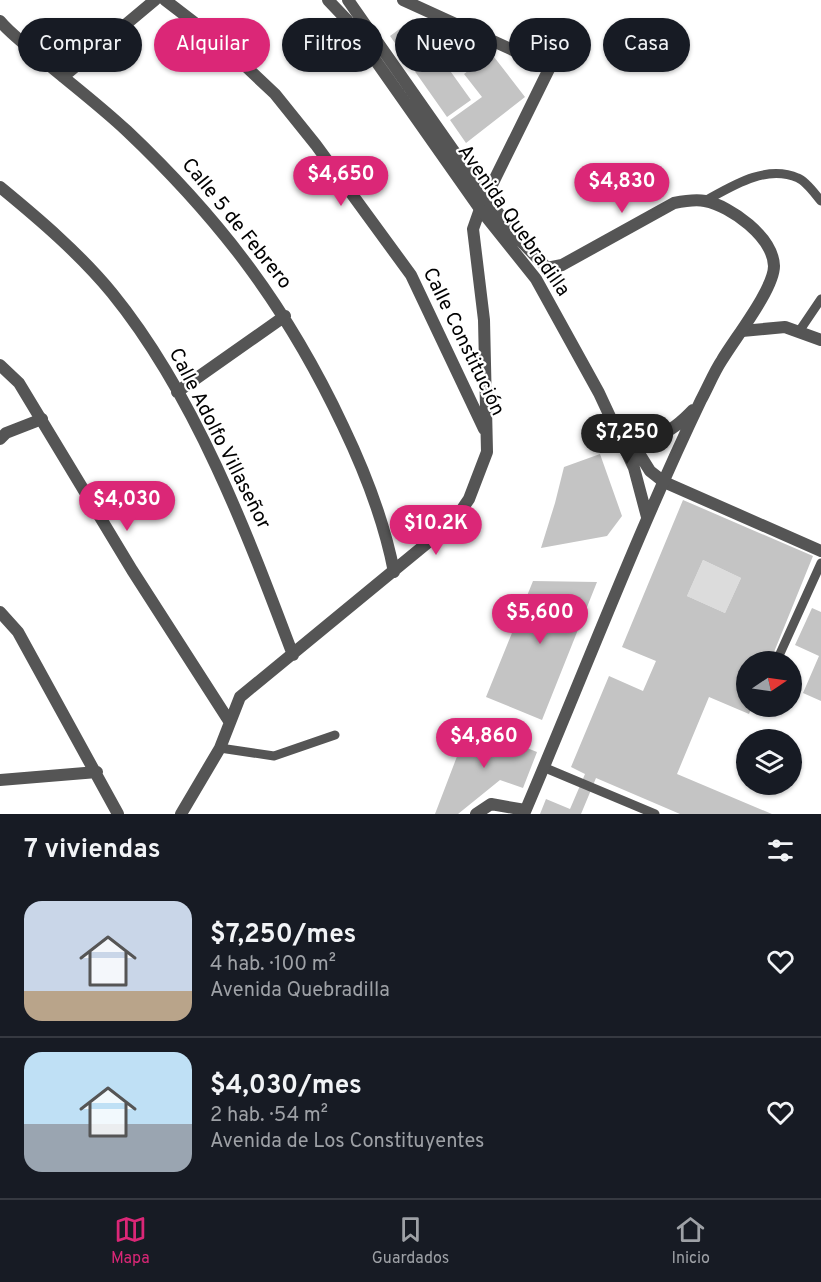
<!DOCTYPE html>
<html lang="es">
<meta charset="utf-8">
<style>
body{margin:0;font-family:Overpass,sans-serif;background:#20242c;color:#f1f3f6;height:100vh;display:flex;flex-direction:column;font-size:22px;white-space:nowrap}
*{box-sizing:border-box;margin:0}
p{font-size:20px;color:#9ea1a6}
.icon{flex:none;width:33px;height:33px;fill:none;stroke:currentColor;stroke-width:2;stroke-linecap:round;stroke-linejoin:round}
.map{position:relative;height:814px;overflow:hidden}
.panel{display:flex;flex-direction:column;background:#171b24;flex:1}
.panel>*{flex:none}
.top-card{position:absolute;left:18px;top:18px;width:786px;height:54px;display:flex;gap:12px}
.needle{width:39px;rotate:77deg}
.fabs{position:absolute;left:736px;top:651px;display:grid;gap:12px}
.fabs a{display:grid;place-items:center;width:66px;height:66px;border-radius:50%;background:#171b24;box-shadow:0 2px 4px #0004;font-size:30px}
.price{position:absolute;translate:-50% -51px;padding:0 14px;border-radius:21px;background:#db2777;color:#fff;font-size:20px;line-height:39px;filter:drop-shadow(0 2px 3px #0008)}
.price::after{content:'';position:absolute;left:50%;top:36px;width:18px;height:14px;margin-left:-9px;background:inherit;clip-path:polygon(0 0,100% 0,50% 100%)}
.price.selected{background:#222;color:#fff}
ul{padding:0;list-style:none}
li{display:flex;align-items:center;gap:18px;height:150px;padding:0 24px}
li+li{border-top:2px solid #363941}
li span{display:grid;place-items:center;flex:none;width:168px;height:120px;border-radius:18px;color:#555}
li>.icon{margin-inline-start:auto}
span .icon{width:72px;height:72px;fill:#fffc;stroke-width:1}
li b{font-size:26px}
h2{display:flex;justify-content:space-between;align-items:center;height:72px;padding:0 24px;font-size:26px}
.tag{padding:0 21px;border-radius:27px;background:#171b24;box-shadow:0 2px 4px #0004;font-size:21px;line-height:54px}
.tag.selected{background:#db2777;color:#fff}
.dock{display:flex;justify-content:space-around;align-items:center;height:84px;border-top:2px solid #363941;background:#171b24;font-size:16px;color:#9ea1a6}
.dock a{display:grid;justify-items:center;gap:3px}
.dock .selected{color:#db2777}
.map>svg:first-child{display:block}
.green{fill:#dcdcdc}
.building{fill:#c4c4c4;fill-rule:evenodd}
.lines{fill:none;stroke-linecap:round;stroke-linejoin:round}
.service{stroke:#555;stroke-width:9}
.pedestrian{stroke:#555;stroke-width:12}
.minor{stroke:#555;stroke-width:12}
.tertiary{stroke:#555;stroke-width:12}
.labels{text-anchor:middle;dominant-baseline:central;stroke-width:4.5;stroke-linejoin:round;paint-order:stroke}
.street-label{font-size:20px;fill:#000;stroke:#fff}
</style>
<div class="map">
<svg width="821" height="814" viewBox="0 0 821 814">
<rect width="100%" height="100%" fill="#fff"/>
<path class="green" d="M703 560 741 578 725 613 687 596Z"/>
<path class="building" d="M413 19 471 100 447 117 390 36Z
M491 53 525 97 466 143 450 120 482 97 464 74Z
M600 454 622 516 607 536 541 548 555 503 564 467Z
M683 500 813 556 770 662H747V706H752L749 714 709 697 677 774 772 814H680L596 778 581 814H540L546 799 570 809 585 774 571 767 609 676 643 691 656 661 622 647ZM703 560 741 578 725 613 687 596Z
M533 581 597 582 542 720 486 697Z
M812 608 821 612V701L803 693 819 656 795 645Z
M469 725 537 752 523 788 500 780 458 814H435Z"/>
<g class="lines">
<path class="service" d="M705 201C732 186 766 164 798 178 806 181 815 194 821 201
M800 330 821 299
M778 658 821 563
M220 748 274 756 335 735
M543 767 655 814"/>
<path class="pedestrian" d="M0 439 6 433 42 419"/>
<path class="minor" d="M165 0 221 43 275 94 316 145 411 275 484 429
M0 21C8 31 20 40 30 49 62 77 96 102 127 131 222 221 288 309 343 426 366 474 384 520 394 572
M63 77 155 0
M0 187C39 219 80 254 112 293 195 395 247 533 293 655
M742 331 785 327 821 340
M0 365 19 383 132 570 229 721
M177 392 285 316
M664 482 821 551
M0 612 18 632 118 814
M0 780 97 772
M181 814 220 748 240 697 454 521 469 499 487 452 484 320 473 229 480 209 550 67 403 0
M476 814 491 804 525 810"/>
<path class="tertiary" d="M328 0 347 20 480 209 536 279 599 393 634 468 647 517
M348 0 486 197 516 236 547 268 562 265 674 203C684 201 695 199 705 201 731 206 773 237 774 266 774 289 735 338 722 360 714 372 708 387 701 400 636 536 583 676 524 814
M622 426 650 471 664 482
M623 426C651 447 672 432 693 410"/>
</g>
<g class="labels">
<g class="street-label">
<text transform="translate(513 221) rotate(55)">Avenida Quebradilla</text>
<text transform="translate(236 224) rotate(51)">Calle 5 de Febrero</text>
<text transform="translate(463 342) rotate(64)">Calle Constitución</text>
<text transform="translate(219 439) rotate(63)">Calle Adolfo Villaseñor</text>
</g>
</g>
</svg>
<div class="fabs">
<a><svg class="needle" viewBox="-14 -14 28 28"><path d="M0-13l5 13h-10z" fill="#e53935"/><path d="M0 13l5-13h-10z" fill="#9ea1a6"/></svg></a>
<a><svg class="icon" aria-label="layers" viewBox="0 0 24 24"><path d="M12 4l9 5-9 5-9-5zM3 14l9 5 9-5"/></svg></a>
</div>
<b class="price" style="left:341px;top:207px">$4,650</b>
<b class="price" style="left:622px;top:214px">$4,830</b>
<b class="price selected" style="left:627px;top:465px">$7,250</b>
<b class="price" style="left:127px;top:532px">$4,030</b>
<b class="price" style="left:436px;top:556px">$10.2K</b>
<b class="price" style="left:540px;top:645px">$5,600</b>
<b class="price" style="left:484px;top:769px">$4,860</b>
<div class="top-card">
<a class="tag">Comprar</a>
<a class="tag selected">Alquilar</a>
<a class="tag">Filtros</a>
<a class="tag">Nuevo</a>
<a class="tag">Piso</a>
<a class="tag">Casa</a>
</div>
</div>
<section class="panel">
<h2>7 viviendas<svg class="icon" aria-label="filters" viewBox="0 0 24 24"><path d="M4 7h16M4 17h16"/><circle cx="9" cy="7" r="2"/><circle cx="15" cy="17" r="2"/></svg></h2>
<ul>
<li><span style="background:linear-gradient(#c9d6e8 75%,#b9a48a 0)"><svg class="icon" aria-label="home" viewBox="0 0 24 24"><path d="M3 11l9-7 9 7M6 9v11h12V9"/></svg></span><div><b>$7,250/mes</b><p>4 hab. · 100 m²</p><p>Avenida Quebradilla</p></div><svg class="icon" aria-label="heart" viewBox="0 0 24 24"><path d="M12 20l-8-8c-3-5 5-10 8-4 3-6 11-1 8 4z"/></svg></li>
<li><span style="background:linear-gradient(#bfe0f5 60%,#9aa5b1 0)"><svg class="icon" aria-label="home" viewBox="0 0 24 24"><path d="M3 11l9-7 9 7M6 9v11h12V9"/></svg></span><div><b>$4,030/mes</b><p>2 hab. · 54 m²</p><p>Avenida de Los Constituyentes</p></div><svg class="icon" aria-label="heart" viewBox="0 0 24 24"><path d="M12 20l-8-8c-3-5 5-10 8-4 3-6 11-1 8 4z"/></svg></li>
</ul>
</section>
<nav class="dock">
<a class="selected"><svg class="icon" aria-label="map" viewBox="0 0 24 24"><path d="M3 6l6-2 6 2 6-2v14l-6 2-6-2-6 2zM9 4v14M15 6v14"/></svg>Mapa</a>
<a><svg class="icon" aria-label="saved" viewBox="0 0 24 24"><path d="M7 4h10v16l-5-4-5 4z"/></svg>Guardados</a>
<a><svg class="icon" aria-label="home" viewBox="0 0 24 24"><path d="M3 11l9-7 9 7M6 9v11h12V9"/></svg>Inicio</a>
</nav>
